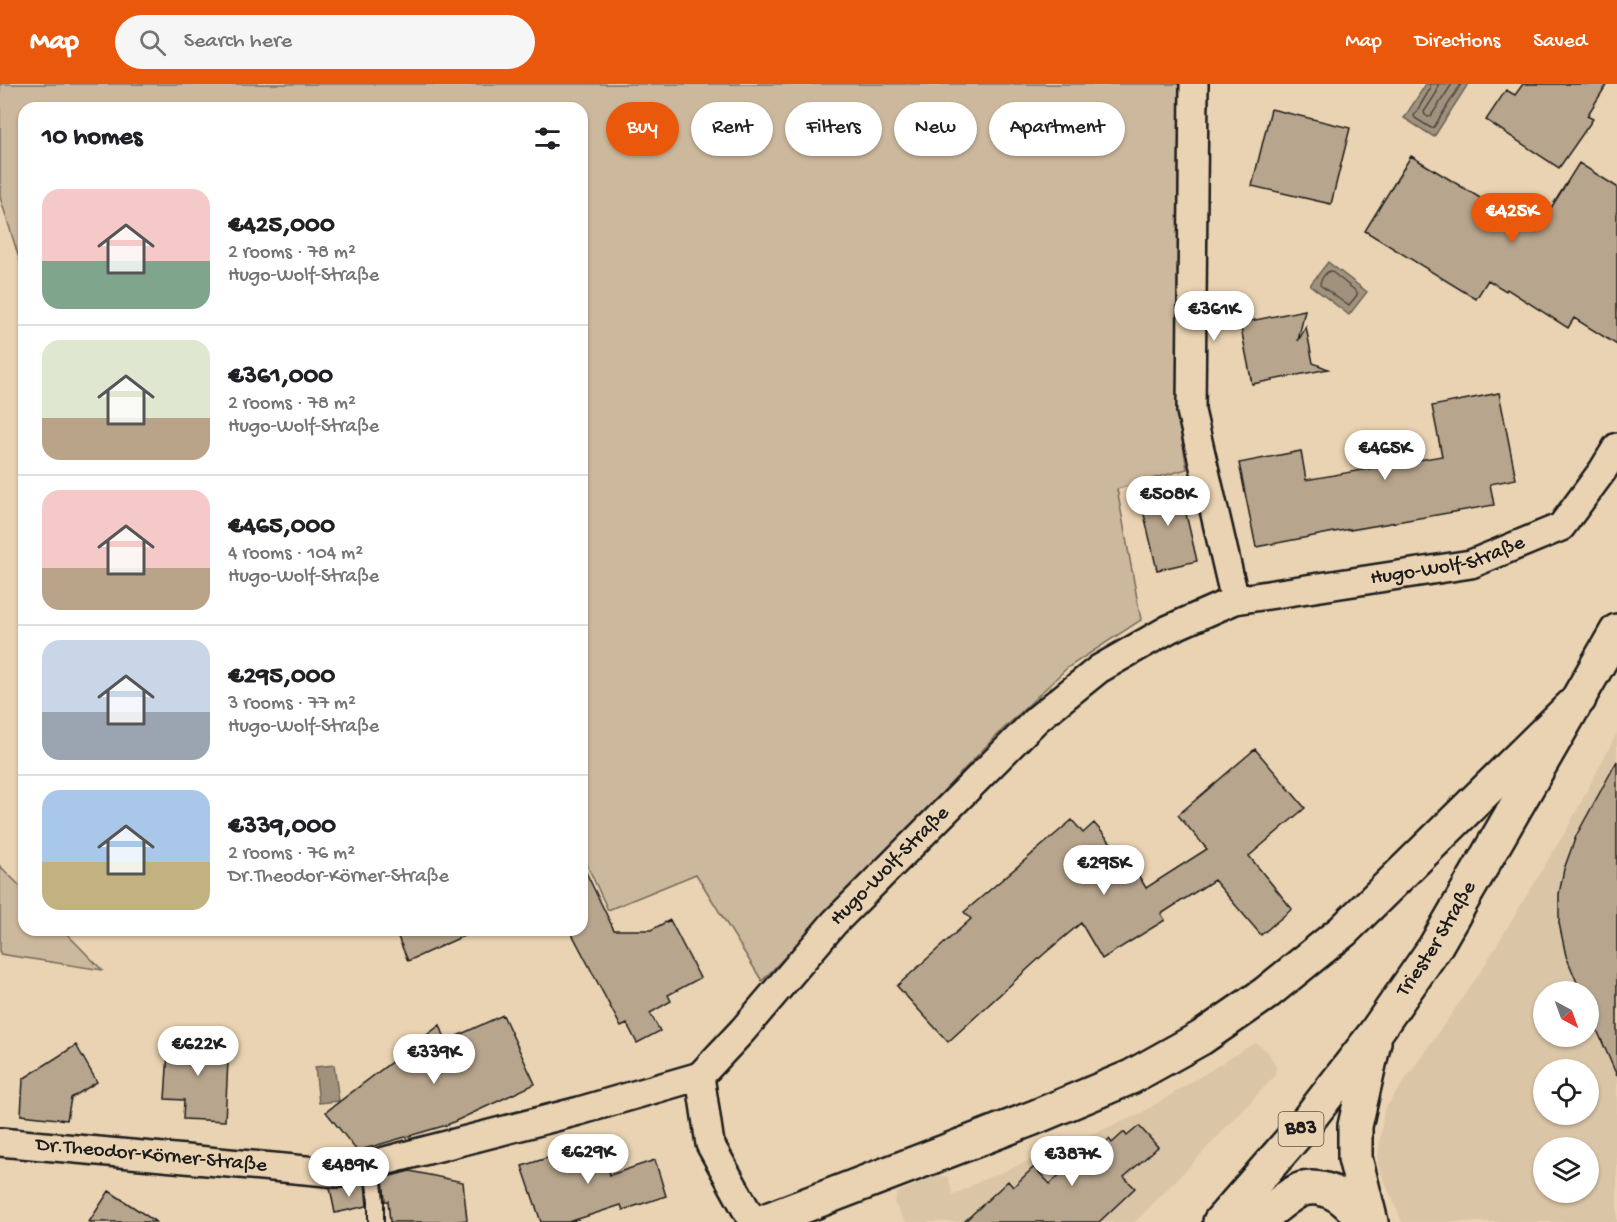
<!DOCTYPE html>
<meta charset="utf-8">
<style>
body{margin:0;font-family:"Gochi Hand",sans-serif;background:#f6f6f6;color:#202124;height:100vh;display:flex;flex-direction:column;font-size:22px;white-space:nowrap}
*{box-sizing:border-box;margin:0}
p{font-size:20px;color:#757577}
.icon{flex:none;width:33px;height:33px;fill:none;stroke:currentColor;stroke-width:2;stroke-linecap:round;stroke-linejoin:round}
.map{position:relative;flex:1;overflow:hidden}
.panel{position:absolute;left:18px;top:18px;width:570px;height:834px;display:flex;flex-direction:column;background:#fff;border-radius:18px;box-shadow:0 2px 4px #0004}
.panel>*{flex:none}
.hud{position:absolute;left:606px;top:18px;width:570px;height:54px;display:flex;gap:12px}
.needle{width:39px;rotate:139deg}
.tools{position:absolute;left:1533px;top:897px;display:grid;gap:12px}
.tools a{display:grid;place-items:center;width:66px;height:66px;border-radius:50%;background:#fff;box-shadow:0 2px 4px #0004;font-size:30px}
.price{position:absolute;translate:-50% -51px;padding:0 14px;border-radius:21px;background:#fff;color:#222;font-size:20px;line-height:39px;filter:drop-shadow(0 2px 3px #0008)}
.price::after{content:'';position:absolute;left:50%;top:36px;width:18px;height:14px;margin-left:-9px;background:inherit;clip-path:polygon(0 0,100% 0,50% 100%)}
.price.current{background:#ea580c;color:#fff}
ul{padding:0;list-style:none}
li{display:flex;align-items:center;gap:18px;height:150px;padding:0 24px}
li+li{border-top:2px solid #e0e0e0}
li span{display:grid;place-items:center;flex:none;width:168px;height:120px;border-radius:18px;color:#555}
li>.icon{margin-inline-start:auto}
span .icon{width:72px;height:72px;fill:#fffc;stroke-width:1}
li b{font-size:26px}
h2{display:flex;justify-content:space-between;align-items:center;height:72px;padding:0 24px;font-size:26px}
.pill{padding:0 21px;border-radius:27px;background:#fff;box-shadow:0 2px 4px #0004;font-size:21px;line-height:54px}
.pill.current{background:#ea580c;color:#fff}
header{display:flex;align-items:center;gap:36px;box-sizing:border-box;height:84px;padding:0 30px;background:#ea580c;color:#fff}
header strong{font-size:28px}
nav{display:flex;gap:33px;margin-inline-start:auto;font-size:21px}
.search{width:420px;height:54px;background:#f6f6f6;display:flex;align-items:center;gap:15px;box-sizing:border-box;padding:0 21px;border-radius:33px;color:#757577;font-size:22px}
.map>svg:first-child{display:block}
.built{fill:#dbc5a7;fill-rule:evenodd}
.green{fill:#ccb89d;stroke:#746a5c;stroke-width:1.5}
.water{fill:#a1927d;stroke:#6c6356;stroke-width:1.5}
.lines{fill:none;stroke-linecap:round;stroke-linejoin:round}
.shore{stroke:#514b43;stroke-width:1.5}
.building{fill:#b7a58d;stroke:#1c1c1c;stroke-width:1.5}
.lane-casing{stroke:#1c1c1c;stroke-width:18}
.street-casing{stroke:#1c1c1c;stroke-width:32}
.primary-casing{stroke:#1c1c1c;stroke-width:38}
.lane{stroke:#ead3b2;stroke-width:14}
.street{stroke:#ead3b2;stroke-width:27}
.primary{stroke:#ead3b2;stroke-width:33}
.labels{text-anchor:middle;dominant-baseline:central;stroke-width:6;stroke-linejoin:round;paint-order:stroke}
.shield{fill:#ead3b2;stroke:#5a5349;stroke-width:1.5}
.shield-label{font-size:20px;font-weight:bold;fill:#1c1c1c}
.street-label{font-size:21px;fill:#1c1c1c;stroke:#ead3b2}
</style>
<header>
<strong>Map</strong>
<div class="search"><svg class="icon" aria-label="search" viewBox="0 0 24 24"><circle cx="10" cy="10" r="6"/><path d="M15 15l6 6"/></svg>Search here</div>
<nav><a>Map</a><a>Directions</a><a>Saved</a></nav>
</header>
<div class="map">
<svg width="1617" height="1138" viewBox="0 0 1617 1138">
<rect width="100%" height="100%" fill="#ead3b2"/>
<filter id="ink" filterUnits="userSpaceOnUse"><feTurbulence type="fractalNoise" baseFrequency=".0167" numOctaves="2"/><feDisplacementMap in="SourceGraphic" scale="12" xChannelSelector="R" yChannelSelector="G"/><feConvolveMatrix kernelMatrix="1 2 1 2 8 2 1 2 1" color-interpolation-filters="sRGB"/></filter>
<g filter="url(#ink)">
<path class="built" d="M1617 649V1138H1402L1377 1079 1384 1026 1480 889 1568 743ZM1544 908H1588V952H1544ZM1544 986H1588V1030H1544ZM1544 1064H1588V1108H1544Z
M1256 959 1268 968 1276 983 1275 992 1189 1083 1135 1138H906L894 1119 897 1109 937 1091 948 1093 953 1111 983 1096 1138 1031 1248 963Z"/>
<path class="green" d="M0 0H1192L1187 47 1177 325 1187 385 1117 405 1141 536 1067 584 995 653 762 897 696 790 608 826 582 770V24H24V190L0 113Z
M0 782 24 806V846H63L102 886 0 870Z"/>
<path class="water" d="M1426 0H1468L1434 53 1404 34Z
M1328 178 1367 208 1349 231 1310 201Z
M334 981 339 1017 319 1019 315 983Z"/>
<g class="lines">
<path class="shore" d="M1430 0V5L1414 32 1415 34 1431 44 1434 43 1461 0
M1438 0 1437 8 1424 28 1425 31 1428 33 1431 32 1452 0
M1331 187 1357 208V211L1349 221 1346 220 1320 201C1320 196 1326 187 1331 187Z"/>
</g>
<path class="building" d="M1523 0H1607L1587 32 1593 35 1559 84 1486 36 1506 6 1515 11Z
M1271 25 1350 44 1331 120 1252 102Z
M1411 72 1536 148 1579 79 1617 103V261L1574 234 1568 244 1507 205 1506 207 1488 196 1476 215 1365 147Z
M1305 226 1298 257 1306 243 1313 279 1328 285 1252 300 1240 239Z
M1499 309 1516 395 1490 400 1494 421 1350 446V445L1256 463 1239 379 1301 367 1306 396 1442 372 1432 322Z
M1179 400 1197 477 1157 486 1139 409Z
M1255 665 1305 724 1249 772 1292 825 1261 851 1214 796 1161 830 1165 836 1102 875 1081 839 1044 870 948 958 897 902 971 835 964 828 1072 736 1083 749 1094 739 1137 789 1146 804 1207 765 1178 731Z
M1617 677V992L1588 925V908H1581L1566 872 1559 839V810L1564 785 1576 752Z
M582 780 614 846H651L670 836 700 894 668 911 671 917 650 929 660 947 637 959 627 940 621 943 570 846H582Z
M395 846H477L408 877Z
M503 931 535 1000 447 1041 357 1067 326 1028 440 941 446 957Z
M169 953 229 957 225 1037 183 1035 184 1016 165 1015Z
M76 961 97 998 71 1014 67 1036 21 1031 23 995Z
M1139 1042 1158 1063 1124 1093 1135 1104 1099 1138H964L1008 1097 1013 1103 1034 1083 1050 1100 1092 1059 1098 1065 1109 1055 1112 1059 1124 1048 1127 1052Z
M600 1057 610 1091 655 1076 666 1112 623 1126 621 1121 569 1138H541L522 1082Z
M410 1087 463 1098 467 1136 453 1138H390L388 1117H385L383 1094Z
M365 1098 367 1122 335 1129 330 1104H342Z
M109 1107 156 1138H89Z"/>
<g class="lines">
<defs>
<path id="lane" d="M372 1080 376 1117V1138"/>
<g id="street">
<path d="M1194 0 1191 327 1235 516"/>
<path id="s1" d="M0 1058 338 1089 579 1027 700 992"/>
<path id="s2" d="M753 1138 710 1060 700 992 743 946 834 839 1037 635 1099 585 1169 545 1235 516 1471 480 1561 443 1603 386 1617 363"/>
</g>
<g id="primary">
<path d="M762 1138 1033 1034 1131 993 1201 954 1265 910 1343 847 1579 615"/>
<path id="s3" d="M1220 1138 1301 1045 1376 948 1435 863 1617 547"/>
<path d="M1258 1138C1266 1130 1293 1107 1303 1105 1315 1102 1329 1106 1339 1112 1349 1119 1358 1129 1366 1138"/>
<path d="M1371 1138 1355 1074V1042L1374 958"/>
</g>
</defs>
<use href="#lane" class="lane-casing"/>
<use href="#street" class="street-casing"/>
<use href="#primary" class="primary-casing"/>
<use href="#lane" class="lane"/>
<use href="#street" class="street"/>
<use href="#primary" class="primary"/>
</g>
</g>
<g class="labels">
<rect class="shield" x="1278.5" y="1028" width="45" height="34" rx="4.5"/>
<g class="shield-label">
<text x="1301" y="1045">B83</text>
</g>
<g class="street-label">
<text stroke="none"><textPath href="#s2" startOffset="1098">Hugo-Wolf-Straße</textPath></text>
<text stroke="none"><textPath href="#s2" startOffset="441">Hugo-Wolf-Straße</textPath></text>
<text stroke="none"><textPath href="#s3" startOffset="357">Triester Straße</textPath></text>
<text stroke="none"><textPath href="#s1" startOffset="152">Dr.Theodor-Körner-Straße</textPath></text>
</g>
</g>
</svg>
<div class="tools">
<a><svg class="needle" viewBox="-14 -14 28 28"><path d="M0-13l5 13h-10z" fill="#e53935"/><path d="M0 13l5-13h-10z" fill="#757577"/></svg></a>
<a><svg class="icon" aria-label="locate" viewBox="0 0 24 24"><circle cx="12" cy="12" r="6"/><path d="M12 2v4M12 18v4M2 12h4M18 12h4"/></svg></a>
<a><svg class="icon" aria-label="layers" viewBox="0 0 24 24"><path d="M12 4l9 5-9 5-9-5zM3 14l9 5 9-5"/></svg></a>
</div>
<b class="price current" style="left:1512px;top:160px">€425K</b>
<b class="price" style="left:1214px;top:258px">€361K</b>
<b class="price" style="left:1385px;top:397px">€465K</b>
<b class="price" style="left:1168px;top:443px">€508K</b>
<b class="price" style="left:1104px;top:812px">€295K</b>
<b class="price" style="left:198px;top:993px">€622K</b>
<b class="price" style="left:434px;top:1001px">€339K</b>
<b class="price" style="left:588px;top:1101px">€629K</b>
<b class="price" style="left:1072px;top:1103px">€387K</b>
<b class="price" style="left:349px;top:1114px">€489K</b>
<div class="hud">
<a class="pill current">Buy</a>
<a class="pill">Rent</a>
<a class="pill">Filters</a>
<a class="pill">New</a>
<a class="pill">Apartment</a>
</div>
<section class="panel">
<h2>10 homes<svg class="icon" aria-label="filters" viewBox="0 0 24 24"><path d="M4 7h16M4 17h16"/><circle cx="9" cy="7" r="2"/><circle cx="15" cy="17" r="2"/></svg></h2>
<ul>
<li><span style="background:linear-gradient(#f6c9c9 60%,#7fa58c 0)"><svg class="icon" aria-label="home" viewBox="0 0 24 24"><path d="M3 11l9-7 9 7M6 9v11h12V9"/></svg></span><div><b>€425,000</b><p>2 rooms · 78 m²</p><p>Hugo-Wolf-Straße</p></div></li>
<li><span style="background:linear-gradient(#dfe7d0 65%,#b9a48a 0)"><svg class="icon" aria-label="home" viewBox="0 0 24 24"><path d="M3 11l9-7 9 7M6 9v11h12V9"/></svg></span><div><b>€361,000</b><p>2 rooms · 78 m²</p><p>Hugo-Wolf-Straße</p></div></li>
<li><span style="background:linear-gradient(#f6c9c9 65%,#b9a48a 0)"><svg class="icon" aria-label="home" viewBox="0 0 24 24"><path d="M3 11l9-7 9 7M6 9v11h12V9"/></svg></span><div><b>€465,000</b><p>4 rooms · 104 m²</p><p>Hugo-Wolf-Straße</p></div></li>
<li><span style="background:linear-gradient(#c9d6e8 60%,#9aa5b1 0)"><svg class="icon" aria-label="home" viewBox="0 0 24 24"><path d="M3 11l9-7 9 7M6 9v11h12V9"/></svg></span><div><b>€295,000</b><p>3 rooms · 77 m²</p><p>Hugo-Wolf-Straße</p></div></li>
<li><span style="background:linear-gradient(#a9c7e8 60%,#c2b280 0)"><svg class="icon" aria-label="home" viewBox="0 0 24 24"><path d="M3 11l9-7 9 7M6 9v11h12V9"/></svg></span><div><b>€339,000</b><p>2 rooms · 76 m²</p><p>Dr.Theodor-Körner-Straße</p></div></li>
</ul>
</section>
</div>
